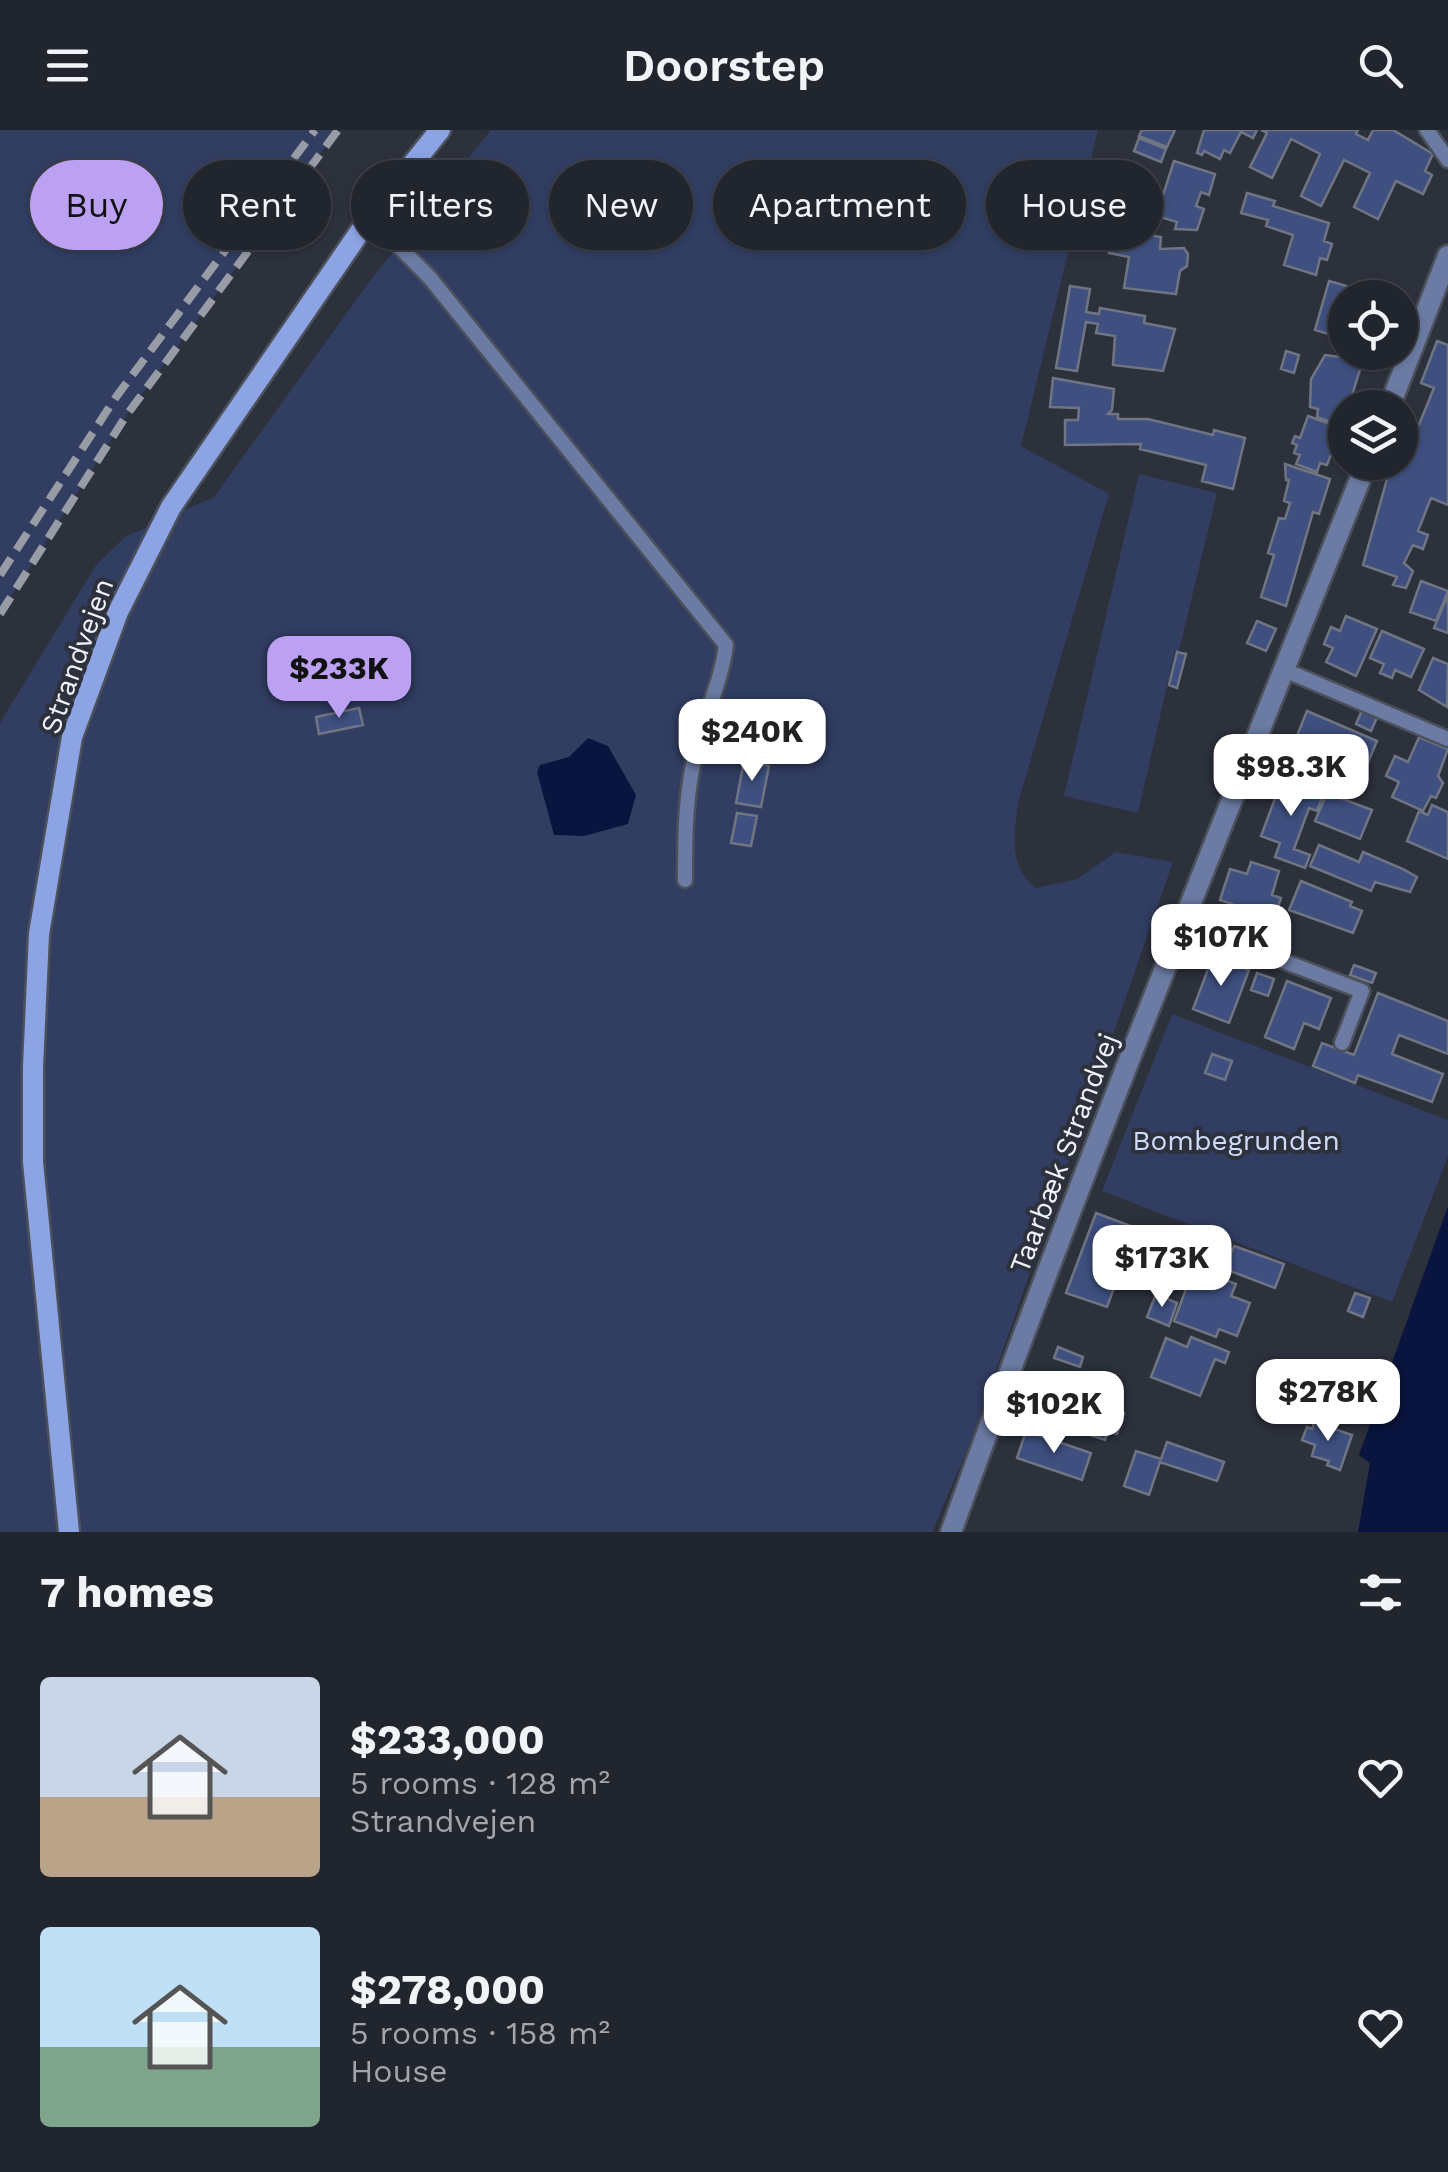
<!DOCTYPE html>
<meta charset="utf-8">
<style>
body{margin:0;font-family:"Work Sans",sans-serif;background:#292d35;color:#f1f3f6;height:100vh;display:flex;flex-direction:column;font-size:38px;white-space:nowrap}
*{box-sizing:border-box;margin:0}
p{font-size:32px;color:#a2a5aa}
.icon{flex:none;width:55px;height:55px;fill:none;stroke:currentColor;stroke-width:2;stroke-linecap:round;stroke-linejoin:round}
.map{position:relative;height:1402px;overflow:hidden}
.details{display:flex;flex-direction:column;background:#21252d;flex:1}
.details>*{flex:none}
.hud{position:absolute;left:30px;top:30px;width:1390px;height:90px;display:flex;gap:20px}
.tools{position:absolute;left:1328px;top:150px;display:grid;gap:20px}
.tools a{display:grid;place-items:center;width:90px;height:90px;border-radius:50%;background:#21252d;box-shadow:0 2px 8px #0004,0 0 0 2px #3e4249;font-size:50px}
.price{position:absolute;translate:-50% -85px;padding:0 22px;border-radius:20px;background:#fff;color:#222;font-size:32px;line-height:65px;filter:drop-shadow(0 2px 5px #0008)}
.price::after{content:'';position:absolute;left:50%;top:60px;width:30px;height:22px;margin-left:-15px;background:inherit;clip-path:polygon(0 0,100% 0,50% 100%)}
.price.selected{background:#bca0f2;color:#111}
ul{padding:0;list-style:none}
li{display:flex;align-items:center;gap:30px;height:250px;padding:0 40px}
li span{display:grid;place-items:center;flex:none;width:280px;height:200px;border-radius:10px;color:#555}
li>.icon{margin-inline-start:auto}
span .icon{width:120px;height:120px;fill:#fffc;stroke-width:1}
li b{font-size:42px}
h2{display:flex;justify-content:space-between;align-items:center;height:120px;padding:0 40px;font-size:42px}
.chip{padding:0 35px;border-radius:45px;background:#21252d;box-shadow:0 2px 8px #0004,0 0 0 2px #3e4249;font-size:35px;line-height:90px}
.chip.selected{background:#bca0f2;color:#111}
header{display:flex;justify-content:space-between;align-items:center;height:130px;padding:0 40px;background:#21252d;font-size:45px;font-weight:600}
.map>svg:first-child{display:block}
.green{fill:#313e62}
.water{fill:#09153f}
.building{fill:#3f5080;stroke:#707583;stroke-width:2.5}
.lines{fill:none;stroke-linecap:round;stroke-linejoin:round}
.lane-casing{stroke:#4b505a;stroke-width:19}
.street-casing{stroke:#4b505a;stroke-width:25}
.secondary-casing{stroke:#4b505a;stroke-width:25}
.lane{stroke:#6b7ba3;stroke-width:14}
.street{stroke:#6b7ba3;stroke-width:20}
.secondary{stroke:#8ca4e4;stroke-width:20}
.rail{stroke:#989ca5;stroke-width:8;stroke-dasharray:20 10;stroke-linecap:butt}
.labels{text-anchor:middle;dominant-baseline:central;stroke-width:8;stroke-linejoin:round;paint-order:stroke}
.street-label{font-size:28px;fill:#eff2fa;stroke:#2c313c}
.park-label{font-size:28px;fill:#cedbfa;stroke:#2c313c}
</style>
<header><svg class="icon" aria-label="menu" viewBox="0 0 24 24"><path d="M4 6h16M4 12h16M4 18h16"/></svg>Doorstep<svg class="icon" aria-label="search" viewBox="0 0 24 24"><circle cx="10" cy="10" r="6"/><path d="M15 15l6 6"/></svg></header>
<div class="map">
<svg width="1448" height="1402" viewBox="0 0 1448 1402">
<rect width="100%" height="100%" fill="#2c313c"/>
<path class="green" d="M0 0H338L126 286 0 484Z
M491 0H1098L1021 316 1109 364 1018 673C1014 706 1008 736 1036 758L1077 749 1116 722 1173 732 973 1306 932 1402H0V593L96 435 125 407 214 367 369 152Z
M1139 344 1217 363 1179 521H1175L1138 683 1064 666Z
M1172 884 1448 990V1026L1392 1172 1102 1061Z"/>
<path class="water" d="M588 608 608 616 636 665 628 694 584 706 554 705 537 642 540 635 569 627Z
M1448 1076V1402H1358L1370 1333 1359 1325Z"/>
<path class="building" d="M1142 0H1175L1167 17 1139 6Z
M1204 0H1257L1253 8 1241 2 1230 23 1224 20 1220 29 1204 21 1202 25 1197 23Z
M1261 0H1358L1356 4 1368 10 1373 0H1393L1433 24 1425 41 1432 45 1423 64 1396 51 1378 89 1354 77 1370 43 1344 30 1321 76 1301 66 1320 24 1291 9 1272 48 1250 37 1267 3Z
M1139 8 1166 19 1161 32 1134 21Z
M1174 31 1215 44 1209 65 1201 62 1196 76 1204 79 1197 100 1175 99 1177 92 1147 83 1154 63 1163 65Z
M1247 63 1275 71 1273 76 1329 93 1324 111 1332 114 1327 130 1320 128 1316 145 1284 135 1293 105 1266 96 1268 90 1241 83Z
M1089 71 1110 77 1106 90 1085 84Z
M1113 99 1161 107 1160 119 1184 118 1188 124 1187 136 1180 141 1176 164 1124 158 1129 127 1109 123Z
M1329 151 1388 168H1345V209L1315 200Z
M1070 156 1090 159 1086 182 1099 184 1100 178 1145 186 1144 193 1175 199 1163 241 1113 235 1115 206 1096 203 1098 194 1086 192 1077 241 1056 238Z
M1437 211 1448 215V375L1431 368 1418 401 1428 405 1423 419 1413 415 1404 433 1413 441 1406 458 1393 455 1397 447 1363 435 1387 349 1379 345 1383 332H1400V310L1411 314 1434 258 1421 253Z
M1286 221 1299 225 1294 243 1281 239Z
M1325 225 1363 230 1349 275 1362 274 1345 278V297L1317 287 1318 279 1310 277 1311 249Z
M1053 248 1114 259 1112 280 1108 284H1118V289H1148L1213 305 1214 300 1245 308 1233 359 1202 351 1206 335 1140 319 1141 314 1065 315V290H1078L1079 278 1050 277Z
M1308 286 1341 298 1327 335 1320 333 1317 342 1296 334 1300 325 1294 323 1297 315 1292 313 1295 306 1300 308Z
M1285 334 1330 349 1319 384 1313 382 1286 476 1261 467 1274 425 1268 423 1279 388 1285 389 1290 373 1284 371 1289 350H1286Z
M1421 451 1448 461 1436 491 1410 482Z
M1448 465V503L1434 498Z
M1346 486 1377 499 1356 546 1326 532 1333 518 1324 514 1331 497 1340 501Z
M1257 491 1276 499 1266 521 1247 513Z
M1382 501 1424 519 1411 547 1395 540 1392 548 1380 543 1384 534 1370 528Z
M1177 522 1186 524 1177 558 1169 555Z
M1433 528 1448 534 1447 577 1419 560Z
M359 578 363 595 319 604 316 587Z
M1363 578 1378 585 1371 601 1356 594Z
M1307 581 1377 611 1362 647 1292 618Z
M1419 607 1448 619 1438 646 1443 653 1436 668 1431 666 1423 681 1392 667 1399 652 1386 646 1395 626 1408 632Z
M744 631 769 636 761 677 736 673Z
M1283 647 1324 662 1317 681 1309 678 1294 719 1310 725 1305 738 1275 727 1280 713 1261 706Z
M1327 663 1372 680 1360 709 1315 691Z
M1432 675 1448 682V729L1407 711 1419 681 1428 685Z
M737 683 757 686 751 716 731 713Z
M1319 715 1359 732 1363 722 1403 739 1417 747 1410 762 1375 752 1371 761 1310 736Z
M1251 732 1279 741 1272 765 1281 768 1269 803 1230 790 1235 775 1220 770 1230 739 1247 744Z
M1301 751 1352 772 1350 776 1362 781 1353 803 1289 780Z
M1213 826 1249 840 1229 893 1193 879Z
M1354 835 1376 843 1372 853 1350 845Z
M1257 843 1274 849 1268 866 1251 860Z
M1287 851 1331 868 1319 899 1304 893 1294 919 1265 907Z
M1378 863 1448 891V924L1399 905 1392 924 1443 944 1432 972 1358 945 1355 953 1313 936 1322 913 1354 925Z
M1212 924 1232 931 1225 950 1205 943Z
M1096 1083 1136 1098 1107 1177 1066 1163Z
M1234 1116 1284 1134 1275 1158 1225 1139Z
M1194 1138 1236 1154 1231 1166 1250 1173 1237 1206 1219 1199 1216 1207 1174 1191Z
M1355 1163 1370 1168 1363 1187 1348 1181Z
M1156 1164 1177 1173 1169 1196 1147 1187Z
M1191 1207 1229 1222 1225 1233 1215 1229 1200 1266 1151 1247 1166 1208 1187 1217Z
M1058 1217 1083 1227 1080 1237 1054 1228Z
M1056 1250 1118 1269 1114 1280 1124 1283 1117 1304 1108 1301 1105 1310 1043 1289Z
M1314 1292 1352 1305 1340 1340 1327 1335 1329 1331 1312 1326 1315 1315 1302 1310 1307 1297 1312 1299Z
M1026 1301 1091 1323 1082 1350 1017 1328Z
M1167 1312 1224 1332 1217 1351 1160 1332 1149 1365 1124 1356 1136 1321 1161 1329Z"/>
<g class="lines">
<defs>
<path id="lane" d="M1427 0 1448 30
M370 87 430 148 726 515C721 554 703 587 695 626 685 667 685 708 685 750
M1282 539 1448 609
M1183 793 1362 861 1342 913"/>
<path id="street" d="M1389 278 1448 126
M951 1402C1081 1042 1225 687 1367 332"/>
<path id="secondary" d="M69 1402 33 1032V937L39 804 72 607 118 482 171 377 370 87 440 0"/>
</defs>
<use href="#lane" class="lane-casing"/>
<use href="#street" class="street-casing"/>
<use href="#secondary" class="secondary-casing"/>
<use href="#lane" class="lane"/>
<use href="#street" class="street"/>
<use href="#secondary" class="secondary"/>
<path class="rail" d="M0 445 116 267 315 0
M0 484 126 286 338 0"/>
</g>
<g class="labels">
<g class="street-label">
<text transform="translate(77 526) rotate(-70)">Strandvejen</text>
<text transform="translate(1064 1023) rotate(-69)">Taarbæk Strandvej</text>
</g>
<g class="park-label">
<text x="1236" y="1010">Bombegrunden</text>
</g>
</g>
</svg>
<div class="tools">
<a><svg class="icon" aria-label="locate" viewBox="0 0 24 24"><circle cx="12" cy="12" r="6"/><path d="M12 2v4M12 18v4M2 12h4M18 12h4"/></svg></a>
<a><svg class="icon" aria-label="layers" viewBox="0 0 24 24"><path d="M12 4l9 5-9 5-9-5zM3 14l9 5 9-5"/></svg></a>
</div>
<b class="price selected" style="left:339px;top:591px">$233K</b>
<b class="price" style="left:752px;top:654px">$240K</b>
<b class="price" style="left:1291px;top:689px">$98.3K</b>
<b class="price" style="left:1221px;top:859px">$107K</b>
<b class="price" style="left:1162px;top:1180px">$173K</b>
<b class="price" style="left:1328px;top:1314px">$278K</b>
<b class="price" style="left:1054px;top:1326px">$102K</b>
<div class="hud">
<a class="chip selected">Buy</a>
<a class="chip">Rent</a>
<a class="chip">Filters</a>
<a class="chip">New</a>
<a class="chip">Apartment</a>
<a class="chip">House</a>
</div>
</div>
<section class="details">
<h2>7 homes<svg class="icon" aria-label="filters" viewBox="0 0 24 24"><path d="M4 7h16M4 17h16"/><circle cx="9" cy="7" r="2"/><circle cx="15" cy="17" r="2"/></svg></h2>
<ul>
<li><span style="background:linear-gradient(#c9d6e8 60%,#b9a48a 0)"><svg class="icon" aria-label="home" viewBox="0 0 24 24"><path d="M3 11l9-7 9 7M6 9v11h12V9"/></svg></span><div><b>$233,000</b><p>5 rooms · 128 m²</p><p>Strandvejen</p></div><svg class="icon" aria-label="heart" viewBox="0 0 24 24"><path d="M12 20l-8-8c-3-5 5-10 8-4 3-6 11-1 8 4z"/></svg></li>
<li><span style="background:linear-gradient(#bfe0f5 60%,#7fa58c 0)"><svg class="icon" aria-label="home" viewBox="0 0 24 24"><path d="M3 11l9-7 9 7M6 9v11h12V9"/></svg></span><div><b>$278,000</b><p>5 rooms · 158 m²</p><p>House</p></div><svg class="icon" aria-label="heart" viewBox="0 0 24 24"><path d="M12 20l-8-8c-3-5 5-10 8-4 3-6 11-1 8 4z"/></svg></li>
</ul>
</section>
